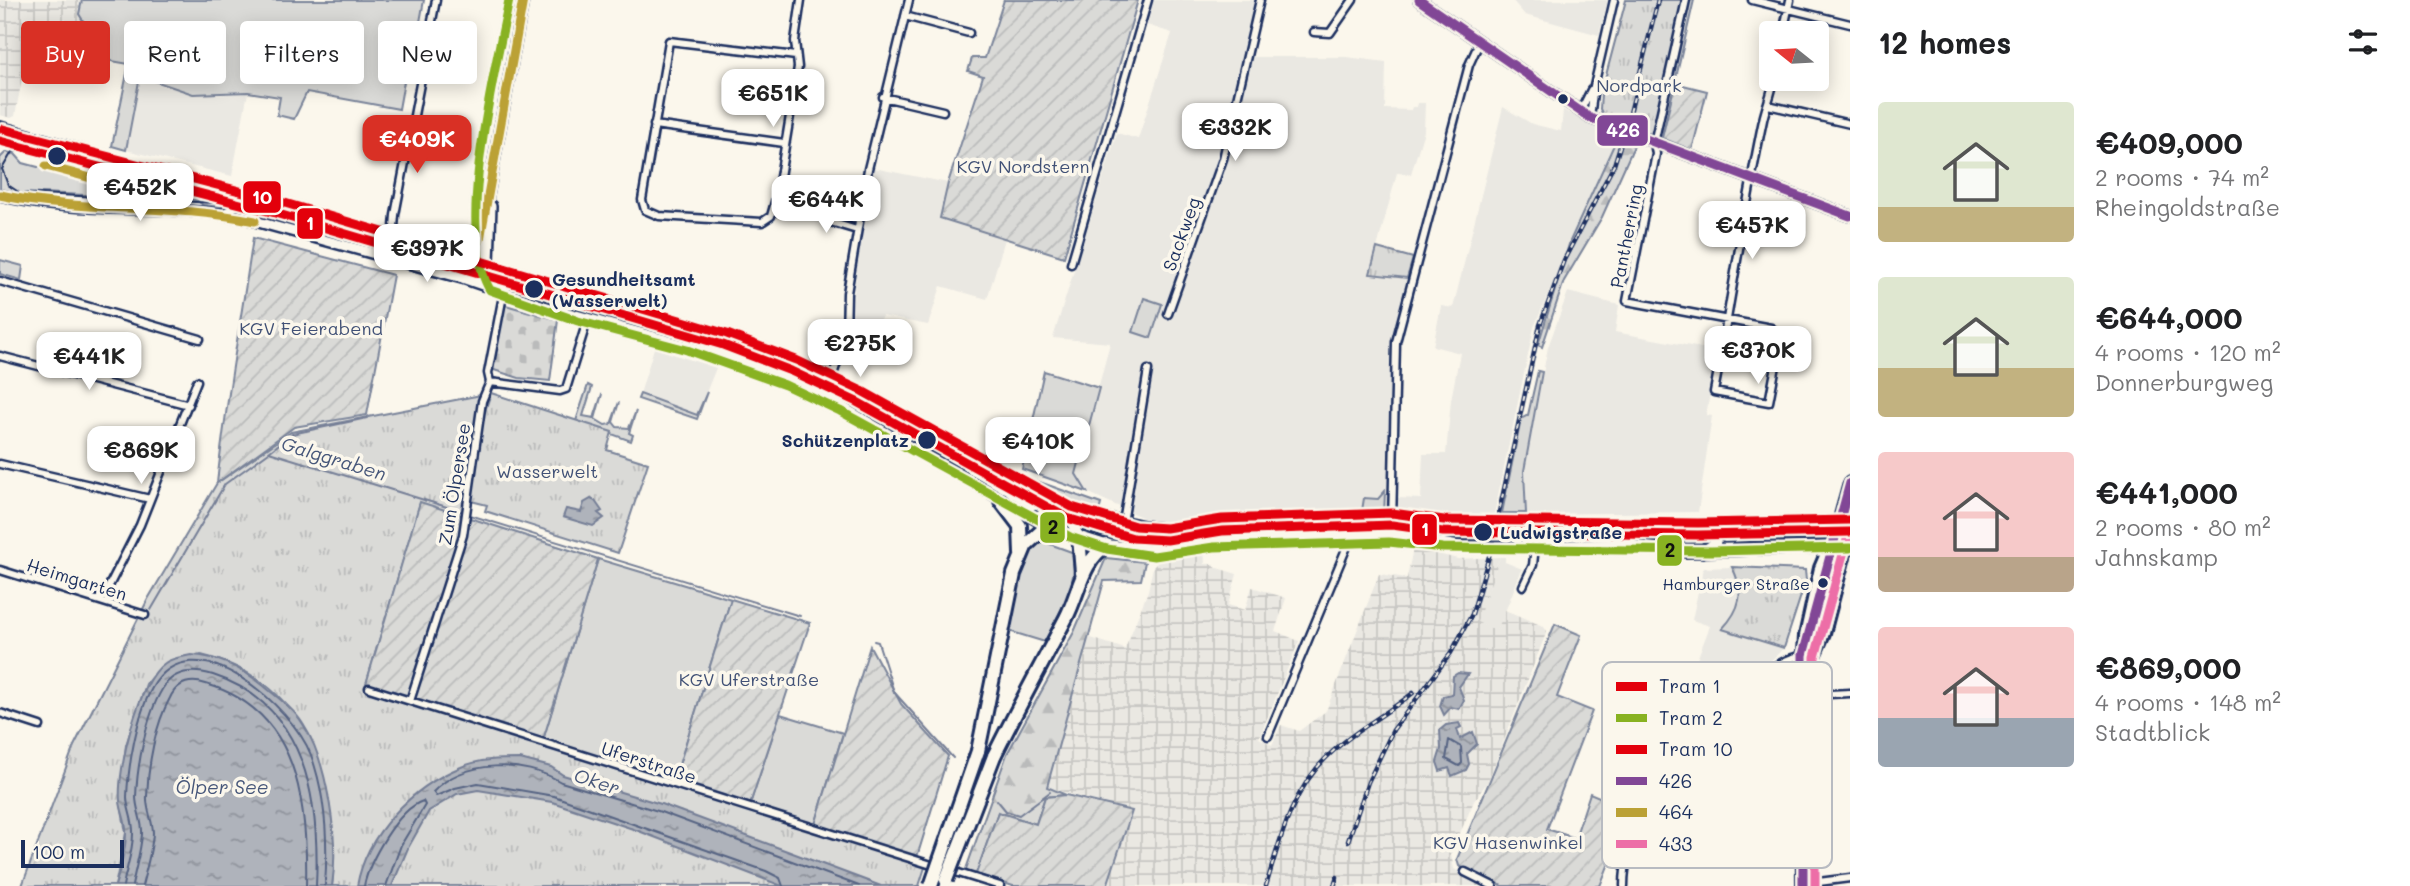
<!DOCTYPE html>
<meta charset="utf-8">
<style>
body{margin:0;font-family:Mali,sans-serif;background:#f6f6f6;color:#202124;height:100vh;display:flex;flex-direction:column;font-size:26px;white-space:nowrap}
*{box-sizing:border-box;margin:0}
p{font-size:23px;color:#757577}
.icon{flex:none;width:38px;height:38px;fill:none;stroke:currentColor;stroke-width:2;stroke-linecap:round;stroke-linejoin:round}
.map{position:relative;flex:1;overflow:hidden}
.drawer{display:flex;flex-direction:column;background:#fff;width:560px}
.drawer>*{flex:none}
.hud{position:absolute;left:21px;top:21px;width:665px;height:63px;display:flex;gap:14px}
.needle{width:46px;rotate:288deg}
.buttons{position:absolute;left:1759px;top:21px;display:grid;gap:14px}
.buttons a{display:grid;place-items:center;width:70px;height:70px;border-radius:7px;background:#fff;box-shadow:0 4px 18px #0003;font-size:35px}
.scale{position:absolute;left:21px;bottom:18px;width:103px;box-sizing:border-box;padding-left:7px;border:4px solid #1b2f5e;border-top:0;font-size:19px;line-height:24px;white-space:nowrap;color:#1b2f5e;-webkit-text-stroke:5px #fbf7ec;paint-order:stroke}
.price{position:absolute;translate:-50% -60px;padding:0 16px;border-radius:14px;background:#fff;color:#222;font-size:23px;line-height:46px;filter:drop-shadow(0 2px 4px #0008)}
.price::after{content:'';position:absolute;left:50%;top:42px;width:21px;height:16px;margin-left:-10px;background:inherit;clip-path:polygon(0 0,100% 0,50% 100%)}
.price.active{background:#d93025;color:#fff}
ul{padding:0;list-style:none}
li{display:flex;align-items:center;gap:21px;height:175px;padding:0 28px}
li span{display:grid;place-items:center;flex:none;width:196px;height:140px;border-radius:7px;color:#555}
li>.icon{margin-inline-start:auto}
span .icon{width:84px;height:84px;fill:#fffc;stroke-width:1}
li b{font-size:30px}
h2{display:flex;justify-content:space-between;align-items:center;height:84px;padding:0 28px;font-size:30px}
.pill{padding:0 24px;border-radius:7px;background:#fff;box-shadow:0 4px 18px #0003;font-size:24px;line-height:63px}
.pill.active{background:#d93025;color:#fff}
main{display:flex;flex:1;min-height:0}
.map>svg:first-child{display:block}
.built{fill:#eae8e2}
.industrial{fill:url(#industrial-grid)}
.grass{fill:#dadad7;stroke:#7a849a;stroke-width:2}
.forest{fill:url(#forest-firs);stroke:#7a849a;stroke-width:2}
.cemetery{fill:url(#cemetery-stones);stroke:#7a849a;stroke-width:2}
.park{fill:url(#park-tufts);stroke:#7a849a;stroke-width:2}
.garden{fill:url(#garden-furrows);stroke:#7a849a;stroke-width:2}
.water{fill:url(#water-ripples);stroke:#747e96;stroke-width:2}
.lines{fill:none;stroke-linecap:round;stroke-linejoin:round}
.shore{stroke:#566483;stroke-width:2}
.stream{stroke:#747e96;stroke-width:2}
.street-casing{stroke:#1b2f5e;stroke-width:11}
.secondary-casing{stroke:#1b2f5e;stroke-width:14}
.primary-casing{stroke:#1b2f5e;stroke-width:16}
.highway-casing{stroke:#1b2f5e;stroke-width:18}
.street{stroke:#fbf7ec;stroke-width:6}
.secondary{stroke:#fbf7ec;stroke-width:9}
.primary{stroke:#fbf7ec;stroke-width:10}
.highway{stroke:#fbf7ec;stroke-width:12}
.tram{stroke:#1b2f5e;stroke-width:2}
.rail-casing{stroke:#1b2f5e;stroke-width:4.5}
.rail{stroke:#fbf7ec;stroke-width:2;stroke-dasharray:5;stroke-linecap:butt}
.highway-bridge-casing{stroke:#1b2f5e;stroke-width:18;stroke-linecap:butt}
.highway-bridge{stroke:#fbf7ec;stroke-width:12}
.bus-1-casing{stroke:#fbf7ec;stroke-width:14}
.bus-2-casing{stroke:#fbf7ec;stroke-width:14}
.bus-3-casing{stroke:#fbf7ec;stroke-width:14}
.bus-1{stroke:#814796;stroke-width:9}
.bus-2{stroke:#bba135;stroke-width:9}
.bus-3{stroke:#ed6ea7;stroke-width:9}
.tram-1-casing{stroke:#fbf7ec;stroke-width:14}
.tram-2-casing{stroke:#fbf7ec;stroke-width:14}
.tram-3-casing{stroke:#fbf7ec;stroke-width:14}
.tram-1{stroke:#e3000b;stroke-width:9}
.tram-2{stroke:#88b221;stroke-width:9}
.tram-3{stroke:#e3000b;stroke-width:9}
.bus-dot{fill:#1b2f5e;stroke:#fbf7ec;stroke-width:2.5}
.labels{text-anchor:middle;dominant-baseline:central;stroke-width:7;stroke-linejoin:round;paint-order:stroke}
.bus-label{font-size:16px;fill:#1b2f5e;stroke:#fbf7ec;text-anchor:end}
.park-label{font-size:18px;fill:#415176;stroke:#fbf7ec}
.street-label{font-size:18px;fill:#1b2f5e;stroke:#fbf7ec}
.stop-label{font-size:18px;font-weight:bold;fill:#1b2f5e;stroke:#fbf7ec;text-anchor:start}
.water-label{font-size:19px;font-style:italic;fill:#47577a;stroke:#fbf7ec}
.key{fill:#fbf7ec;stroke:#b8bbc1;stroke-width:2}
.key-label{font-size:19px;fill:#1b2f5e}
.line-badge{stroke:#fbf7ec;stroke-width:2.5}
.badge-label{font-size:19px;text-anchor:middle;font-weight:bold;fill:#fff}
.pale-badge-label{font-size:19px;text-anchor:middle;font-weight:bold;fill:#111}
</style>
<main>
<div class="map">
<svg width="1850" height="886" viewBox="0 0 1850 886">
<defs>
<pattern id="industrial-grid" width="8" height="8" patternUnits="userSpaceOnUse" patternTransform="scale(1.75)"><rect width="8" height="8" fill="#eae8e2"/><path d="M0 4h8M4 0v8" fill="none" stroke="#c8c7c4"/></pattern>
<pattern id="forest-firs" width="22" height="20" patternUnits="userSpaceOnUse" patternTransform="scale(1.75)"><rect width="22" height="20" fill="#dadad7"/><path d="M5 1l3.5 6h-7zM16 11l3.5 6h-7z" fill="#babbbb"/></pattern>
<pattern id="cemetery-stones" width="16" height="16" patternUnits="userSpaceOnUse" patternTransform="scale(1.75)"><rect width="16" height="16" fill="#dadad7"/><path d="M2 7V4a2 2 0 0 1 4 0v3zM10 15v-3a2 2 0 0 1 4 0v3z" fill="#babbbb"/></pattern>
<pattern id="park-tufts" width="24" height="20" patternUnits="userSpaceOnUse" patternTransform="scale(1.75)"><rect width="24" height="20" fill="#dadad7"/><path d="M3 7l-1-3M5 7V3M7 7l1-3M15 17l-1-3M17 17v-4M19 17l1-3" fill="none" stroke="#babbbb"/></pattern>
<pattern id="garden-furrows" width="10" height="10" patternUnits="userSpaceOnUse" patternTransform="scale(1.75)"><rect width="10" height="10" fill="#dadad7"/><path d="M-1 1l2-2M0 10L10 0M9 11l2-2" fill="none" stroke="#babbbb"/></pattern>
<pattern id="water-ripples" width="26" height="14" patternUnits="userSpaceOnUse" patternTransform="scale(1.75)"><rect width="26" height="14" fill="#afb3bb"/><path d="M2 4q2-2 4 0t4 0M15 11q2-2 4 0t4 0" fill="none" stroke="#8e929b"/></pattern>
</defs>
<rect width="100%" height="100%" fill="#fbf7ec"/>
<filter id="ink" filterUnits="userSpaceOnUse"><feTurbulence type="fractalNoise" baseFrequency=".0143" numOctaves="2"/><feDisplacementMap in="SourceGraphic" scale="14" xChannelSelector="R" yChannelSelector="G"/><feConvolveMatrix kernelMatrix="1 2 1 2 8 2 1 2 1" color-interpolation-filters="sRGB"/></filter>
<g filter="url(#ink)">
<path class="built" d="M1154 0H1256L1243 57H1346L1386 62 1385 109 1411 110 1412 107H1417L1418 103H1425L1424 131 1411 174 1397 173 1370 274 1407 278 1392 352 1387 523 1161 526 1087 492 1076 474 1110 343 1053 338 1117 133 1138 139 1172 33 1147 25Z
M1512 0H1608L1599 35 1525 15Z
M140 76 166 87 218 95 248 92 232 176 126 150Z
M1503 107 1532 124 1561 131 1563 110 1616 138 1534 327 1494 514 1403 519 1398 513V498L1421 499 1423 454H1446L1451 400 1460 353 1433 346 1441 306 1453 308Z
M874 168 948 183 940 218 1005 239 987 299 941 286 928 325 882 316 869 342 852 337 853 302 859 246Z
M1568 292 1619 305 1615 332 1718 351 1706 415 1712 416 1698 512 1527 514 1525 472 1530 441 1548 347Z
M654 348 716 368 697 415 640 394Z
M1500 557H1505V562L1522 569 1497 632 1476 622Z
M1732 567 1739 581 1741 599 1737 613 1723 629 1784 648 1756 675 1701 707 1682 698 1710 626 1692 620 1703 568Z"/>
<path class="industrial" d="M0 0H82L79 14 88 29 84 51 30 39 23 59 24 68 15 116 11 118 0 115Z
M1204 548 1205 564H1213L1214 567 1237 574 1228 605 1245 610 1252 587 1286 598 1275 631 1299 641 1259 738 1272 745 1281 725 1299 731 1326 711 1379 574 1407 578 1413 548 1458 559 1500 557 1477 622 1497 631 1505 610 1543 626 1547 631 1488 781 1474 801 1451 854 1454 869 1487 886H1107L1132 812 1047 787 1088 637 1125 649 1148 591 1153 567 1158 562Z"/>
<path class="grass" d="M82 0H424L414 55 409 54 399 109 307 92 294 119 277 115 280 97 248 92 193 94 140 76 126 150 112 146 129 64 83 56 88 29 79 14Z
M6 152 15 154 23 163 128 191 165 180 231 198 228 208 203 205 196 200 42 193 41 199 0 190V158Z
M0 260 23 266 21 280 0 274Z
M1144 298 1162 304 1151 338 1133 332Z
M1044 371 1099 388 1076 474 1087 492 1022 469Z
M1538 371 1542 372 1524 471 1526 513H1502L1521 419 1528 415Z
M588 385 592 387 583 416 594 418 602 394 595 419 605 425 611 424 619 402 613 422 617 427 629 428 636 411 629 433 633 435 631 441 576 421Z
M707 392 697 419 638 399 640 394 697 415Z
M1020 475 1101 504 1099 512 1061 498Z
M1385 491 1384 514 1361 517 1364 498 1378 499Z
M1548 538 1712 541 1705 544 1550 541Z
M1036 539 1077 554 1070 592 1045 642 1009 631 1019 575Z
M598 559 731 599 674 781 543 740Z
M780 714 843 733 815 825 750 804Z"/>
<path class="forest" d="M1617 138 1634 146 1602 217 1564 281 1542 347 1538 345 1570 241Z
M1106 558 1145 562 1141 580 1104 581 1047 787 1066 795 1045 797 1036 824 998 812 976 874 965 872 1007 754 1074 632Z"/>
<path class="cemetery" d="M502 304 558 320 550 381 519 378 491 369Z"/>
<path class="park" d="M1626 0H1694L1662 138 1604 117 1600 109 1601 94Z
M1377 248 1413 258 1407 278 1370 274Z
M491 393 612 432 607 450 648 463 618 553 485 511 487 505 471 501 483 417Z
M481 395 463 516 420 503 366 684 927 861 919 886H332C334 874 332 865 332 854 334 762 298 678 201 655L152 676 146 684 126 745 120 799 126 833 115 886H22L74 746 148 599 217 483 291 432Z
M1732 567 1805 570 1806 580 1784 648 1722 629C1741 609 1745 592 1732 567Z"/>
<path class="garden" d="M1004 0H1138L1064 257 940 218 948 183 983 76 968 71 972 58H985Z
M1675 83 1707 91 1692 150 1662 138Z
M253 238 393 275 367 415 294 427 217 483C226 401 241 320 253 238Z
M420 502 598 559 543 740 366 684Z
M731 599 810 623 750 804 674 781Z
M1555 624 1581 635 1557 697 1592 711 1547 829 1575 838 1590 793 1630 810 1600 886H1502L1459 866 1457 859Z
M870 646 901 704 948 756 917 857 815 825Z
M1066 795 1132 811 1107 886H1013L976 874 998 812 1036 824 1045 797Z"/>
<path class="water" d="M591 499 595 501 602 511 598 513 604 518 593 526 563 517 566 509 581 512 584 503Z
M191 655C218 656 243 669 264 686 277 697 294 709 303 724 328 762 339 842 332 886H115C120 870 126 850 126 833 127 823 121 812 120 801 117 770 138 681 165 663 171 658 182 657 191 655Z
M1458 673 1468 674 1459 687 1464 700 1459 709 1451 707 1444 715 1440 706 1443 696 1452 694 1453 676Z
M1459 723 1461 727 1457 729 1460 739 1473 732 1477 744 1467 754 1469 764 1466 770 1452 776 1449 768 1440 771 1437 762 1441 749 1440 730 1446 725Z
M520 759 551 767 563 775 661 804 881 886H782L636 830 552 802 478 790 457 794 429 811 408 848 392 886H357C366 834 412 787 461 767 479 759 501 759 520 759Z"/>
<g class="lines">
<path class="shore" d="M1449 740 1461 747 1462 763 1459 766 1446 759Z
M123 886C126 869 133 851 133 834 134 821 127 809 127 797 128 766 137 715 152 688 192 617 293 707 311 755 326 796 328 844 325 886
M132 886C135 869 141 851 142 834 143 822 136 809 136 797 137 766 147 710 165 685 177 669 196 670 213 675 307 705 320 802 316 886
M142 886C146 869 152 851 153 833 153 821 146 809 147 796 148 765 155 725 170 698 177 683 190 679 206 684 299 711 308 804 306 886
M364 886C369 861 398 809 423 801L425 805 401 845 386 886
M783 886 780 878 766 871 554 796 478 783 455 788 436 796 433 792C464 759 524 760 561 782L658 811 859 886"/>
<path class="stream" d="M269 452 292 434 367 418
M470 515 800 616
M151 610 225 484 269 452 463 512
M874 641 878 642 894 692 953 758
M997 800 1006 811 1019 815 1050 792"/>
<defs>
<path id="street" d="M801 0 795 41 798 67 777 195 858 220
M1686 0 1654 143 1656 154 1627 301 1771 328 1778 334 1780 345 1769 402 1714 392C1731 302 1744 210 1763 120 1766 106 1772 93 1774 79
M1752 0 1850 24
M905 16 969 33
M1314 32 1330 33 1353 0
M1783 33 1790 0
M883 97 943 111
M1768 105 1850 124
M1580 112 1591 90
M1590 118 1594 86 1614 0
M654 125 784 143
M777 195 771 216 762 222 659 216 645 210 642 200 669 41 796 56
M823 210 827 221 857 230
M223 212 237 207 240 197
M393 240 395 215 436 0
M1071 264 1148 0
M0 281 200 339
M1168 314 1223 159 1260 0
M0 356 189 405
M831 381 846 335 847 293 868 169 909 0
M490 382 560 391 566 389 588 318
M0 464 150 499
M1123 523 1148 370
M1392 525 1396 342 1469 65 1479 43
M0 570 145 615
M1523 586 1533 565 1535 546
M99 599 108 588 140 525 197 381
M369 688 938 867
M1652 689 1690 707 1701 719
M1808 695 1850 693
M410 701 463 535 482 401 490 382 488 373 506 280 515 274
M0 713 40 726
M1268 736 1351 537
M949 870 1000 886
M1465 872 1493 886
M1803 884 1850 878
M1624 886C1624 840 1657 764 1689 730 1706 712 1729 699 1749 685 1767 672 1783 658 1805 655"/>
<path id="secondary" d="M1419 0 1590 118 1850 216
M0 127 479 263 715 334 851 391 1015 482 1049 499 1094 515
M0 195C79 216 164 202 244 218L462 278 544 306 723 356 789 381 842 407 1047 526 1107 545
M476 262 523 0
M462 278 489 263 491 206
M1063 504 1079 537
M1031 517 1047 513 1049 499"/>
<path id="primary" d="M1844 525 1850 526
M1047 526C1086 509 1106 520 1145 527 1162 530 1179 530 1195 531L1536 523 1666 527 1824 525 1838 537 1844 558
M1107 545 1153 551 1213 540 1392 536 1463 547 1624 545 1687 551 1847 546
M1703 551 1715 544 1718 526
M1808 697 1811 663 1824 633 1850 534
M1803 886 1801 696 1805 636 1820 568 1838 526 1850 483"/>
<path id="highway" d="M1001 501 1020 526 1021 554
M1079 537 1082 573
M978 751 1014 574 1026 545 1047 526
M994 756C1017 709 1042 664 1066 618 1080 591 1081 562 1107 545"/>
</defs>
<use href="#street" class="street-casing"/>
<use href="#secondary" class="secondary-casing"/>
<use href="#primary" class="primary-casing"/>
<use href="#highway" class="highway-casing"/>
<use href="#street" class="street"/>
<use href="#secondary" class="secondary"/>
<use href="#primary" class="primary"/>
<use href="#highway" class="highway"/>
<path class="tram" d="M31 149 12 152 2 169 8 185 20 193 215 203"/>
<defs>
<path id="rail" d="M1348 841 1368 782 1393 730 1451 653 1472 614 1490 553 1540 325 1564 260 1614 165 1628 121 1658 0
M1266 886C1280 840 1291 792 1327 757 1352 732 1385 715 1413 693
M1334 886 1337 877"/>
</defs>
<use href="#rail" class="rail-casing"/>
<use href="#rail" class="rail"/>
<defs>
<path id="highway-bridge" d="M946 880 994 756
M931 886 978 751"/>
</defs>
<use href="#highway-bridge" class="highway-bridge-casing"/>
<use href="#highway-bridge" class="highway-bridge"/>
<defs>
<path id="bus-1" d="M1419 0 1590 118 1850 216
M1803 886V655L1850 483"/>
<path id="bus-2" d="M46 166 128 188 166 176 476 262 523 0
M0 195C84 213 171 203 255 221"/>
<path id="bus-3" d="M1815 886V657L1850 529"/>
</defs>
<use href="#bus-1" class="bus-1-casing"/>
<use href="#bus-2" class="bus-2-casing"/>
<use href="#bus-3" class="bus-3-casing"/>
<use href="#bus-1" class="bus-1"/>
<use href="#bus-2" class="bus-2"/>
<use href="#bus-3" class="bus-3"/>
<defs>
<path id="tram-1" d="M0 141 275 213 723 345 791 371 857 402 1067 518 1133 538 1167 540 1222 531 1392 525 1443 532 1698 535 1850 532"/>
<path id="tram-2" d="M509 0C496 68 454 231 490 290L578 321 687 350 785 385 840 411 1070 537 1107 549 1154 556 1214 547 1389 542 1443 548 1711 551 1850 548"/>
<path id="tram-3" d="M3 129 278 201 727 334 796 360 862 391 1072 507 1135 526 1166 528 1222 519 1392 513 1444 520 1698 523 1850 520"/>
</defs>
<use href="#tram-1" class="tram-1-casing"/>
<use href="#tram-2" class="tram-2-casing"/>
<use href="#tram-3" class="tram-3-casing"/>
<use href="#tram-1" class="tram-1"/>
<use href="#tram-2" class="tram-2"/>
<use href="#tram-3" class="tram-3"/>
</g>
</g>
<g class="bus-dot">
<circle cx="1563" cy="99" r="6"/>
<circle cx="57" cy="156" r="10"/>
<circle cx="534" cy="289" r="10"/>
<circle cx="927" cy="440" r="10"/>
<circle cx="1483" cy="532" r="10"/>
<circle cx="1823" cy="583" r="6"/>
</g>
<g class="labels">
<g class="bus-label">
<text x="1810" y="583">Hamburger Straße</text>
</g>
<g class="park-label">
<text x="1639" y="85">Nordpark</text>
<text x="1023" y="166">KGV Nordstern</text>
<text x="311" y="328">KGV Feierabend</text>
<text x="547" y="471">Wasserwelt</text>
<text x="749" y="679">KGV Uferstraße</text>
<text x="1508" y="842">KGV Hasenwinkel</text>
</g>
<g class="street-label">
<text transform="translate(1181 234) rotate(-70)">Sackweg</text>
<text transform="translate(1626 236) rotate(-79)">Pantherring</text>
<text transform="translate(454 484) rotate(-81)">Zum Ölpersee</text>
<text transform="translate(77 579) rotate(17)">Heimgarten</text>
<text transform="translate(649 762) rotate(18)">Uferstraße</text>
</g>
<g class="stop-label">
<text x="552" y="279">Gesundheitsamt<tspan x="552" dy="21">(Wasserwelt)</tspan></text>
<text x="909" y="440" text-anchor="end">Schützenplatz</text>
<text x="1500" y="532">Ludwigstraße</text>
</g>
<g class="water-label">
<text transform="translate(334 458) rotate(17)">Galggraben</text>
<text transform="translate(597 781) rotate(18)">Oker</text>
<text x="222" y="786">Ölper See</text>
</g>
</g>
<rect x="1602" y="662" width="230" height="206" rx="10" class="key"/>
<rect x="1616" y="682" width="31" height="9" fill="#e3000b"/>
<rect x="1616" y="714" width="31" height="8" fill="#88b221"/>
<rect x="1616" y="745" width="31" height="9" fill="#e3000b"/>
<rect x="1616" y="777" width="31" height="8" fill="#814796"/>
<rect x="1616" y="808" width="31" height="9" fill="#bba135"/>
<rect x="1616" y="840" width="31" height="8" fill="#ed6ea7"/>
<g class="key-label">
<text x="1659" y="693">Tram 1</text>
<text x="1659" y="725">Tram 2</text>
<text x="1659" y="756">Tram 10</text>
<text x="1659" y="788">426</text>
<text x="1659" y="819">464</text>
<text x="1659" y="851">433</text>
</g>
<g class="line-badge">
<rect x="1596" y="114" width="53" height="33" rx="7" fill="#814796"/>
<rect x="242" y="180" width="40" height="34" rx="7" fill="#e3000b"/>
<rect x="296" y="207" width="28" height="33" rx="7" fill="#e3000b"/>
<rect x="1039" y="511" width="27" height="33" rx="7" fill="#88b221"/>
<rect x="1411" y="513" width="27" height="33" rx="7" fill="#e3000b"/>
<rect x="1656" y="534" width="27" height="33" rx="7" fill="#88b221"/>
</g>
<g class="badge-label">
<text x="1623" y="137">426</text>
<text x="262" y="204">10</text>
<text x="310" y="230">1</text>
<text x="1425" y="536">1</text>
</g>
<g class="pale-badge-label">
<text x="1053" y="534">2</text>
<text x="1670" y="557">2</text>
</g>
</svg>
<div class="buttons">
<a><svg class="needle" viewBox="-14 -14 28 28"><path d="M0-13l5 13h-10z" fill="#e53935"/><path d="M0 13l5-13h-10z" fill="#757577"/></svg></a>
</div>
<div class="scale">100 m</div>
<b class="price" style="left:773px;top:129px">€651K</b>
<b class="price" style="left:1235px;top:163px">€332K</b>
<b class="price active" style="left:417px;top:175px">€409K</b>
<b class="price" style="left:140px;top:223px">€452K</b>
<b class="price" style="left:826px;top:235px">€644K</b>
<b class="price" style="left:1752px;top:261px">€457K</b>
<b class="price" style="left:427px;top:284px">€397K</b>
<b class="price" style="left:860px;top:379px">€275K</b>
<b class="price" style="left:1758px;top:386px">€370K</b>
<b class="price" style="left:89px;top:392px">€441K</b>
<b class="price" style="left:1038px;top:477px">€410K</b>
<b class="price" style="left:141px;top:486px">€869K</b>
<div class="hud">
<a class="pill active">Buy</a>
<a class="pill">Rent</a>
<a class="pill">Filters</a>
<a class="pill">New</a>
</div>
</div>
<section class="drawer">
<h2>12 homes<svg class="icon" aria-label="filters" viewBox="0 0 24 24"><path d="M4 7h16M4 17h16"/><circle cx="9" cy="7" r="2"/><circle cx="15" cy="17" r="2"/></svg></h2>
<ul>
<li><span style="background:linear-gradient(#dfe7d0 75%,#c2b280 0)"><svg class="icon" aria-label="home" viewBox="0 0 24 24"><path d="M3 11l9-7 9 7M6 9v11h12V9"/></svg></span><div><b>€409,000</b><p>2 rooms · 74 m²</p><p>Rheingoldstraße</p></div></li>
<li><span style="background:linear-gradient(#dfe7d0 65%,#c2b280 0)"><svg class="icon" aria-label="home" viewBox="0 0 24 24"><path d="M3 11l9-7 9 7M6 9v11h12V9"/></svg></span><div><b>€644,000</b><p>4 rooms · 120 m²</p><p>Donnerburgweg</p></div></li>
<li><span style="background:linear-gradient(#f6c9c9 75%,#b9a48a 0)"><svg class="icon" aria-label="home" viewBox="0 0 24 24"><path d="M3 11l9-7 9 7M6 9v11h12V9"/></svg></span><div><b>€441,000</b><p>2 rooms · 80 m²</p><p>Jahnskamp</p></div></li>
<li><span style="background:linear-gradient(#f6c9c9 65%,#9aa5b1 0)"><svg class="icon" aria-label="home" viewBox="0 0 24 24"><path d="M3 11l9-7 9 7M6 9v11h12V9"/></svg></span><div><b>€869,000</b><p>4 rooms · 148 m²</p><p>Stadtblick</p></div></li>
</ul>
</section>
</main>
